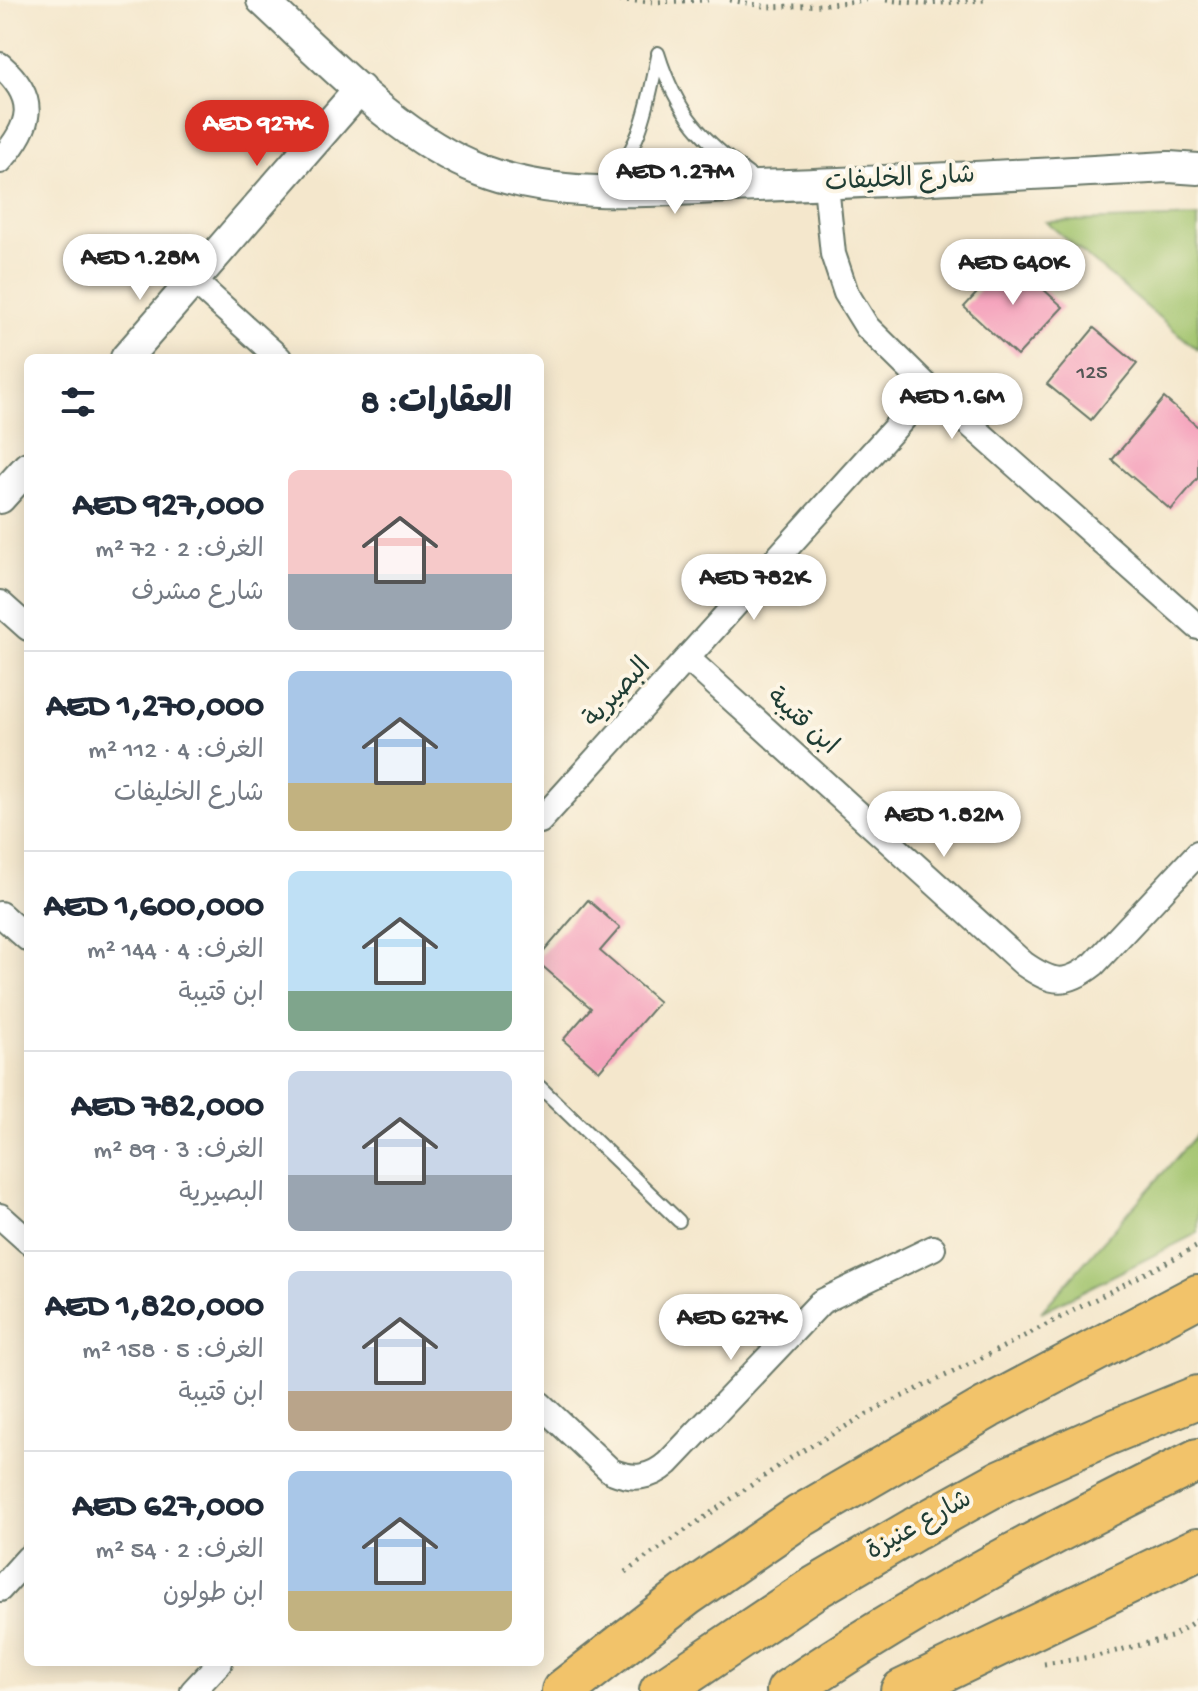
<!DOCTYPE html>
<html lang="ar">
<meta charset="utf-8">
<style>
body{margin:0;font-family:"Gochi Hand","Playpen Sans Arabic",sans-serif;background:#f2f2f3;color:#1f2937;direction:rtl;height:100vh;display:flex;flex-direction:column;font-size:30px;white-space:nowrap}
*{box-sizing:border-box;margin:0}
p{font-size:26px;color:#747a83}
.icon{flex:none;width:44px;height:44px;fill:none;stroke:currentColor;stroke-width:2;stroke-linecap:round;stroke-linejoin:round}
.map{position:relative;flex:1;overflow:hidden;direction:ltr}
.panel{position:absolute;left:24px;top:354px;width:520px;height:1312px;display:flex;flex-direction:column;background:#fff;border-radius:12px;box-shadow:0 4px 20px #0003;direction:rtl}
.panel>*{flex:none}
.price{position:absolute;translate:-50% -68px;padding:0 18px;border-radius:28px;background:#fff;color:#222;font-size:26px;line-height:52px;filter:drop-shadow(0 2px 4px #0008)}
.price::after{content:'';position:absolute;left:50%;top:48px;width:24px;height:18px;margin-left:-12px;background:inherit;clip-path:polygon(0 0,100% 0,50% 100%)}
.price.on{background:#d93025;color:#fff}
ul{padding:0;list-style:none}
li{display:flex;align-items:center;gap:24px;height:200px;padding:0 32px}
li+li{border-top:2px solid #e0e1e3}
li span{display:grid;place-items:center;flex:none;width:224px;height:160px;border-radius:12px;color:#555}
li>.icon{margin-inline-start:auto}
span .icon{width:96px;height:96px;fill:#fffc;stroke-width:1}
li b{font-size:34px}
h2{display:flex;justify-content:space-between;align-items:center;height:96px;padding:0 32px;font-size:34px}
.map>svg:first-child{display:block}
.green{fill:#a0c36c;stroke:#608050;stroke-width:2}
.building{fill:#f5a4bd}
.lines{fill:none;stroke-linecap:round;stroke-linejoin:round}
.service-casing{stroke:#6a7869;stroke-width:16}
.minor-casing{stroke:#6a7869;stroke-width:28}
.tertiary-casing{stroke:#6a7869;stroke-width:34}
.trunk-casing{stroke:#6a7869;stroke-width:46}
.path{stroke:#6a7869;stroke-width:5;stroke-dasharray:2 6;stroke-linecap:butt}
.service{stroke:#fff;stroke-width:12}
.minor{stroke:#fff;stroke-width:24}
.tertiary{stroke:#fff;stroke-width:30}
.trunk{stroke:#f2c36a;stroke-width:42}
.labels{text-anchor:middle;dominant-baseline:central;stroke-width:8;stroke-linejoin:round;paint-order:stroke}
.number-label{font-size:22px;fill:#545756}
.street-label{font-size:26px;fill:#1f3d34;stroke:#fcf5e5}
</style>
<div class="map">
<svg width="1198" height="1691" viewBox="0 0 1198 1691">
<rect width="100%" height="100%" fill="#fcf5e5"/>
<filter id="ink" filterUnits="userSpaceOnUse"><feTurbulence type="fractalNoise" baseFrequency=".0125" numOctaves="2"/><feDisplacementMap in="SourceGraphic" scale="16" xChannelSelector="R" yChannelSelector="G"/><feConvolveMatrix kernelMatrix="1 2 1 2 8 2 1 2 1" color-interpolation-filters="sRGB"/></filter>
<filter id="wash" filterUnits="userSpaceOnUse"><feTurbulence type="fractalNoise" baseFrequency=".006" numOctaves="4" result="noise"/><feDisplacementMap in="SourceGraphic" scale="32" xChannelSelector="R" yChannelSelector="G"/><feGaussianBlur stdDeviation="1.8" result="paint"/><feColorMatrix in="noise" values="0 0 0 0 0 0 0 0 0 0 0 0 0 0 0 0 0 1.4 0 .05"/><feComposite in="paint" operator="in"/></filter>
<g filter="url(#wash)">
<rect width="100%" height="100%" fill="#f4e7cc"/>
<path class="green" d="M1198 217V350L1046 222Z
M1198 1133V1233L1041 1312Z"/>
<g id="blocks">
<path class="building" d="M1009 258 1063 307 1017 356 964 307Z
M1094 328 1137 364 1091 420 1047 384Z
M1164 398 1198 427V478L1171 510 1112 460Z
M588 900 620 928 600 951 659 1002 599 1071 563 1040 591 1008 540 964V956Z"/>
</g>
</g>
<g filter="url(#ink)">
<use href="#blocks" fill-opacity="0" stroke="#6a7869" stroke-width="2"/>
<g class="lines">
<defs>
<path id="service" d="M658 53C677 115 704 142 755 179
M601 186C641 154 648 104 658 56
M540 1087 679 1221"/>
<path id="minor" d="M0 65C39 99 32 125 0 161
M826 185 833 254 846 293 867 327 930 389 1198 627
M195 282 279 358
M0 603 28 628
M688 659 1024 964C1053 984 1066 986 1094 964L1198 853
M540 821 930 389
M0 914 28 939
M0 1216 28 1241
M540 1404 611 1471C633 1480 650 1479 668 1463L821 1302 933 1248
M0 1589 28 1558
M193 1691 220 1662"/>
<path id="tertiary" d="M262 0C324 57 401 140 481 170 568 203 666 189 757 186 894 182 1032 174 1169 167L1198 169
M126 358 360 89
M0 498 28 467"/>
<path id="trunk" d="M563 1691 686 1595 799 1517 988 1407 1198 1296
M661 1691 811 1590 915 1529 1002 1481 1107 1434 1198 1397
M788 1691C917 1603 1057 1529 1198 1460
M902 1691 1198 1549"/>
</defs>
<use href="#service" class="service-casing"/>
<use href="#minor" class="minor-casing"/>
<use href="#tertiary" class="tertiary-casing"/>
<use href="#trunk" class="trunk-casing"/>
<path class="path" d="M619 0 654 2 708 0
M730 0 768 7 821 5 866 0
M886 0 927 4 984 0
M625 1572 795 1455 878 1408 978 1360 1198 1246
M1044 1664 1097 1656 1171 1637 1198 1619"/>
<use href="#service" class="service"/>
<use href="#minor" class="minor"/>
<use href="#tertiary" class="tertiary"/>
<use href="#trunk" class="trunk"/>
</g>
</g>
<g class="labels">
<g class="number-label">
<text x="1092" y="374">125</text>
</g>
<g class="street-label">
<text transform="translate(900 181) rotate(-3)">شارع الخليفات</text>
<text transform="translate(619 694) rotate(-47)">البصيرية</text>
<text transform="translate(801 723) rotate(42)">ابن قتيبة</text>
<text transform="translate(920 1527) rotate(-29)">شارع عنيزة</text>
</g>
</g>
</svg>
<b class="price on" style="left:257px;top:168px">AED 927K</b>
<b class="price" style="left:675px;top:216px">AED 1.27M</b>
<b class="price" style="left:140px;top:302px">AED 1.28M</b>
<b class="price" style="left:1013px;top:307px">AED 640K</b>
<b class="price" style="left:952px;top:441px">AED 1.6M</b>
<b class="price" style="left:754px;top:622px">AED 782K</b>
<b class="price" style="left:944px;top:859px">AED 1.82M</b>
<b class="price" style="left:731px;top:1362px">AED 627K</b>
<section class="panel">
<h2>العقارات: 8<svg class="icon" aria-label="filters" viewBox="0 0 24 24"><path d="M4 7h16M4 17h16"/><circle cx="9" cy="7" r="2"/><circle cx="15" cy="17" r="2"/></svg></h2>
<ul>
<li><span style="background:linear-gradient(#f6c9c9 65%,#9aa5b1 0)"><svg class="icon" aria-label="home" viewBox="0 0 24 24"><path d="M3 11l9-7 9 7M6 9v11h12V9"/></svg></span><div><b>AED 927,000</b><p>الغرف: 2 · 72 m²</p><p>شارع مشرف</p></div></li>
<li><span style="background:linear-gradient(#a9c7e8 70%,#c2b280 0)"><svg class="icon" aria-label="home" viewBox="0 0 24 24"><path d="M3 11l9-7 9 7M6 9v11h12V9"/></svg></span><div><b>AED 1,270,000</b><p>الغرف: 4 · 112 m²</p><p>شارع الخليفات</p></div></li>
<li><span style="background:linear-gradient(#bfe0f5 75%,#7fa58c 0)"><svg class="icon" aria-label="home" viewBox="0 0 24 24"><path d="M3 11l9-7 9 7M6 9v11h12V9"/></svg></span><div><b>AED 1,600,000</b><p>الغرف: 4 · 144 m²</p><p>ابن قتيبة</p></div></li>
<li><span style="background:linear-gradient(#c9d6e8 65%,#9aa5b1 0)"><svg class="icon" aria-label="home" viewBox="0 0 24 24"><path d="M3 11l9-7 9 7M6 9v11h12V9"/></svg></span><div><b>AED 782,000</b><p>الغرف: 3 · 89 m²</p><p>البصيرية</p></div></li>
<li><span style="background:linear-gradient(#c9d6e8 75%,#b9a48a 0)"><svg class="icon" aria-label="home" viewBox="0 0 24 24"><path d="M3 11l9-7 9 7M6 9v11h12V9"/></svg></span><div><b>AED 1,820,000</b><p>الغرف: 5 · 158 m²</p><p>ابن قتيبة</p></div></li>
<li><span style="background:linear-gradient(#a9c7e8 75%,#c2b280 0)"><svg class="icon" aria-label="home" viewBox="0 0 24 24"><path d="M3 11l9-7 9 7M6 9v11h12V9"/></svg></span><div><b>AED 627,000</b><p>الغرف: 2 · 54 m²</p><p>ابن طولون</p></div></li>
</ul>
</section>
</div>
